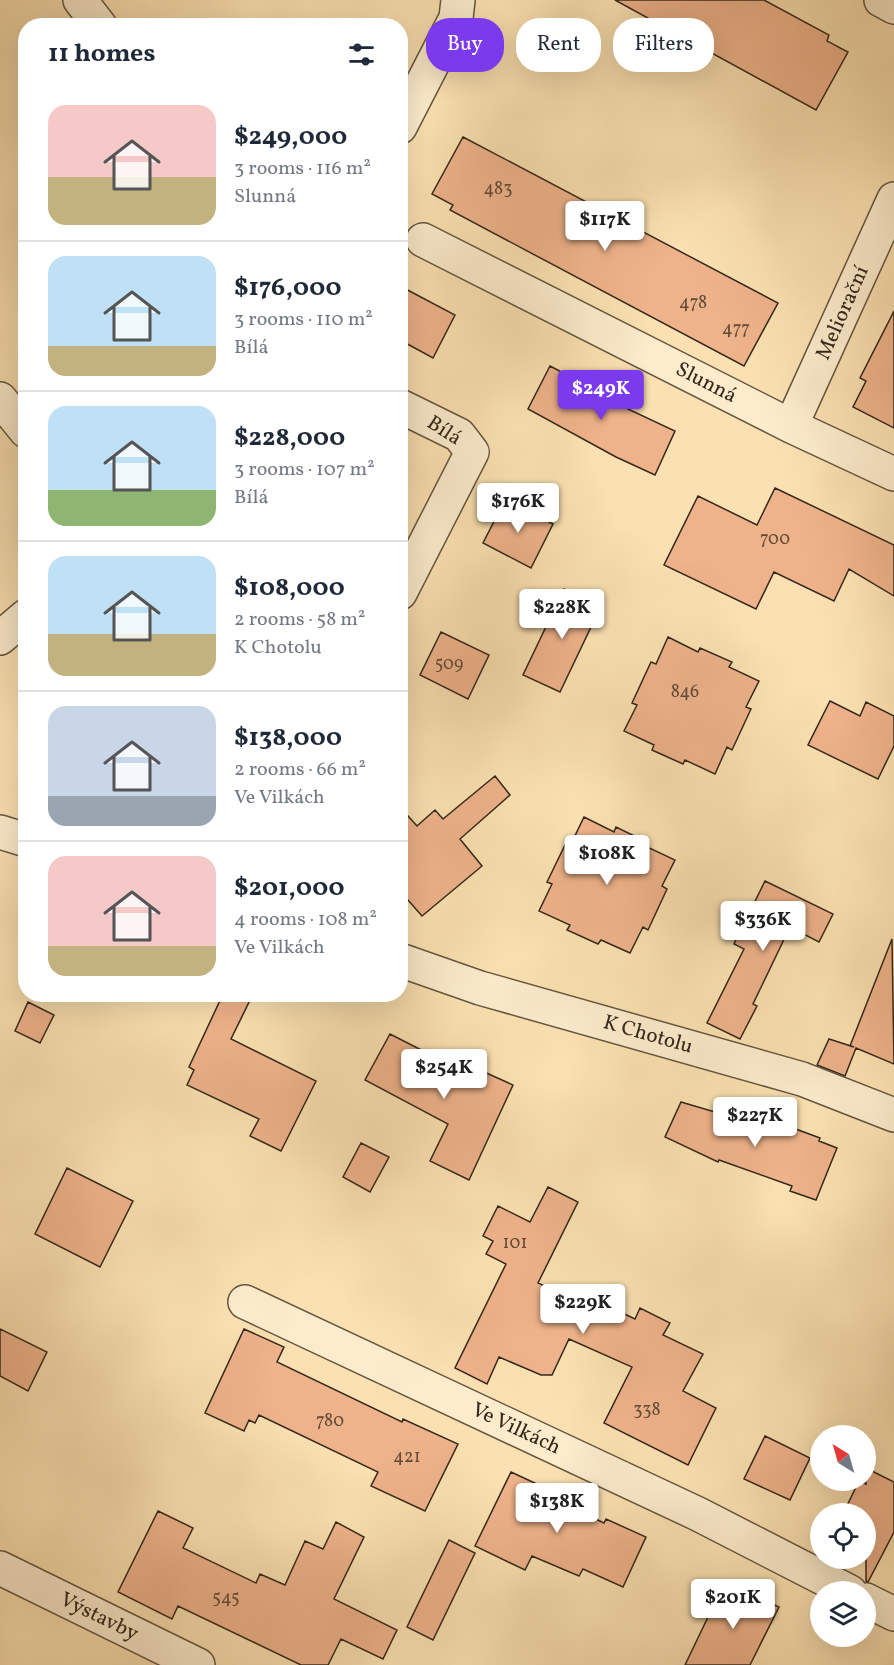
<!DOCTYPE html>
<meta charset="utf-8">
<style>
body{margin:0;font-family:Vollkorn,serif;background:#f2f2f3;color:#1f2937;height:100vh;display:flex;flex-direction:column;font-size:22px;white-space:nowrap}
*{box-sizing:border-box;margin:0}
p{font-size:20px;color:#747a83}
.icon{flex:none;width:33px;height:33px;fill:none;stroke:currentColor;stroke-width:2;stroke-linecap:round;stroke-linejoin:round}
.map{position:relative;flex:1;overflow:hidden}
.drawer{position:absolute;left:18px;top:18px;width:390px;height:984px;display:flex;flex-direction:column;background:#fff;border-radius:24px;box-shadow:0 6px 24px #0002}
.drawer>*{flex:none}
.top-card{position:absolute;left:426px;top:18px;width:378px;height:54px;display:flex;gap:12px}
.needle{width:39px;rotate:323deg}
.fabs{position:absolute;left:810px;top:1425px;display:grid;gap:12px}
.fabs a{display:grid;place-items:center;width:66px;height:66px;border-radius:50%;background:#fff;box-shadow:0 6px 24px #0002;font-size:30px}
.price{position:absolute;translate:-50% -51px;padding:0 14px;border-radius:6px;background:#fff;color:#222;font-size:20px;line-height:39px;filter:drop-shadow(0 2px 3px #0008)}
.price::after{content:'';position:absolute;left:50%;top:36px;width:18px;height:14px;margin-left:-9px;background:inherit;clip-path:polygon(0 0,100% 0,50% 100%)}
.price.on{background:#7c3aed;color:#fff}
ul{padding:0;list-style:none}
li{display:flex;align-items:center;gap:18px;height:150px;padding:0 30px}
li+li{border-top:2px solid #e0e1e3}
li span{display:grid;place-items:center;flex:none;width:168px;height:120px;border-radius:18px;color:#555}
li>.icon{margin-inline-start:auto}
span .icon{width:72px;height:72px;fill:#fffc;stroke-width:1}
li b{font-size:26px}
h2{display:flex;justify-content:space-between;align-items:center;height:72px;padding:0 30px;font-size:26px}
.chip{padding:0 21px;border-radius:24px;background:#fff;box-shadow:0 6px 24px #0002;font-size:21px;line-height:54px}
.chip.on{background:#7c3aed;color:#fff}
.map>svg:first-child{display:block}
.building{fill:#efb38b;stroke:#33281b;stroke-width:1.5}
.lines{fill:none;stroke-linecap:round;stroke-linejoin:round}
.minor-casing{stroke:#655640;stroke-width:36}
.minor{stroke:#fceccc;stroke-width:33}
.labels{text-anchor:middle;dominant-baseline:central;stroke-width:5;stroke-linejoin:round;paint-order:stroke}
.number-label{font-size:18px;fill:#624b37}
.street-label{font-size:21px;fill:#33281b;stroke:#fceccc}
</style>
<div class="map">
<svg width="894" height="1665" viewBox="0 0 894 1665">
<rect width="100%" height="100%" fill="#fbe1b1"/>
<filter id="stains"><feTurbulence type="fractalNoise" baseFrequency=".00333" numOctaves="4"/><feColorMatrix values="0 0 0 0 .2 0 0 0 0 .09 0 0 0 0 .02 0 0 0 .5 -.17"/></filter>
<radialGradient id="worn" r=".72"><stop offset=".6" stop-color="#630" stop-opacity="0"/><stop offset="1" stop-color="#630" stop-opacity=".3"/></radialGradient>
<path class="building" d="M615 0H764L829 35 827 41 848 52 816 110Z
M463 137 778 303 744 366 450 210 453 205 432 194Z
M400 286 455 315 433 358 400 340Z
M894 311V428L853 407 866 381 860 378Z
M550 366 598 391 596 394 675 431 655 475 616 457 528 409Z
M775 488 894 545V596L849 569 834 601 774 572 756 609 664 565 698 496 757 525Z
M505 500 553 524 531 568 483 543Z
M564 589 601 606 560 692 523 675Z
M441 632 489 655 468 699 420 675Z
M668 637 698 652 700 648 732 662 729 667 759 681 746 707 751 709 732 750 727 747 715 774 685 760 683 764 652 750 654 745 624 731 637 705 632 703 651 662 656 664Z
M830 701 860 716 866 702 894 716V746L878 779 808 745Z
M495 776 510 795 460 839 482 866 422 916 400 891V807L417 826 435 810 443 819Z
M584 817 614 832 616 827 647 842 645 846 675 860 662 886 667 889 648 930 643 927 630 953 601 940 598 944 567 930 570 925 539 911 552 884 547 882 567 841 571 844Z
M765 881 833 914 819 942 790 927 753 1004 757 1006 740 1039 707 1023 744 949 734 944Z
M892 939 894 1064 856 1048 845 1076 817 1065 829 1039 854 1047 850 1046Z
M223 994H253L231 1039 316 1081 281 1151 250 1136 259 1119 187 1085 194 1070 189 1067Z
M28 1002 54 1015 40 1043 15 1031Z
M390 1034 478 1079 482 1071 513 1085 469 1180 430 1161 448 1124 365 1080Z
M681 1102 783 1132 785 1125 820 1138 819 1141 837 1148 816 1200 790 1191 792 1186 719 1160 718 1162 665 1137Z
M361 1143 389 1157 370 1192 343 1177Z
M67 1168 133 1201 100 1267 35 1234Z
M548 1187 578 1202 538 1283 592 1309 597 1301 635 1319 640 1308 670 1323 663 1335 703 1354 683 1391 716 1408 688 1465 604 1423 632 1367 569 1339 552 1375H541L499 1357 487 1384 455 1368 506 1264 486 1254 493 1241 483 1236 498 1206 530 1222Z
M0 1329 47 1352 28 1391 0 1376Z
M244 1329 284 1347 277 1362 402 1422 403 1419 458 1444 425 1511 371 1486 378 1472 259 1415 255 1423 249 1420 244 1431 205 1413Z
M765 1436 810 1458 790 1500 744 1479Z
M866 1468 894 1482V1532L868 1582 866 1581V1514H843L859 1481 866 1484Z
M511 1472 550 1490 547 1496 604 1523 606 1519 646 1537 623 1587 583 1569 579 1576 532 1556 525 1570 475 1546Z
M158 1511 193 1528 183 1548 256 1583 260 1574 285 1585 305 1541 323 1549 336 1522 364 1537 334 1599 397 1630 383 1659 341 1639 328 1665H301L178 1606 172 1619 118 1592Z
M449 1540 475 1553 433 1640 407 1627Z
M739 1588 779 1607 750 1665H685L721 1590 735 1596Z"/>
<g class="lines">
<defs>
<path id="minor" d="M80 0 100 26
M881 0 894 7
M400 127 456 18 458 0
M423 240 791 426 894 474
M0 399 26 431
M400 406 459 435 472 452 400 593
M791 426 894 199
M0 638 26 616
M0 832 26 840
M400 960 480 988 802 1079 894 1115
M245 1302 698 1514 850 1592
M0 1568 198 1665
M866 1600 894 1614"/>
</defs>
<use href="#minor" class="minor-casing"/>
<use href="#minor" class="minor"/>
</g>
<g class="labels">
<g class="number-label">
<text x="498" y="189">483</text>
<text x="693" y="303">478</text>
<text x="736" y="329">477</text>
<text x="775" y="539">700</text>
<text x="449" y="664">509</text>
<text x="685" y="692">846</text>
<text x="515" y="1243">101</text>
<text x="647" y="1410">338</text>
<text x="330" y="1421">780</text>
<text x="407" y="1457">421</text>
<text x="226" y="1598">545</text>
</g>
<g class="street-label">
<text transform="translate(843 313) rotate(-66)">Meliorační</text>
<text transform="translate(706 383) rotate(27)">Slunná</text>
<text transform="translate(444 431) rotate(33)">Bílá</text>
<text transform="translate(648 1035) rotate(16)">K Chotolu</text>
<text transform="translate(516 1429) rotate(25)">Ve Vilkách</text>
<text transform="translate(99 1617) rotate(26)">Výstavby</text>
</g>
</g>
<rect width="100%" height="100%" filter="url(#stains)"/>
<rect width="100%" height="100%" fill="url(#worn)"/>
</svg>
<div class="fabs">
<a><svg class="needle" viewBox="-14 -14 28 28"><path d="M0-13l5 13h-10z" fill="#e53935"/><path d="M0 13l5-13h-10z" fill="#747a83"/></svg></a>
<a><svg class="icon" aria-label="locate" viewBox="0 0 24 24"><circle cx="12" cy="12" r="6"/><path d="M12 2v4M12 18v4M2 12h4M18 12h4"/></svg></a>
<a><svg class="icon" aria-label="layers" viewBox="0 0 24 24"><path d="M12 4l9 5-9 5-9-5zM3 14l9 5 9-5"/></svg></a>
</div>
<b class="price" style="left:605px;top:252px">$117K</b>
<b class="price on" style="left:601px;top:421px">$249K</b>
<b class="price" style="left:518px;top:534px">$176K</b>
<b class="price" style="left:562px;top:640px">$228K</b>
<b class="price" style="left:607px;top:886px">$108K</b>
<b class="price" style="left:763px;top:952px">$336K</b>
<b class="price" style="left:444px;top:1100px">$254K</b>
<b class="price" style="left:755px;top:1148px">$227K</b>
<b class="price" style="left:583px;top:1335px">$229K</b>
<b class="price" style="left:557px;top:1534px">$138K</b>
<b class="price" style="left:733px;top:1630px">$201K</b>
<div class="top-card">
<a class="chip on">Buy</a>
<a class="chip">Rent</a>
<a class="chip">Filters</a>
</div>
<section class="drawer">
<h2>11 homes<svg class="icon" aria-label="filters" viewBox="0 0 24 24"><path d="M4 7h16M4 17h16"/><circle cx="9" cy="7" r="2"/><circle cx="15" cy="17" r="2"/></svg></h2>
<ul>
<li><span style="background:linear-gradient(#f6c9c9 60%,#c2b280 0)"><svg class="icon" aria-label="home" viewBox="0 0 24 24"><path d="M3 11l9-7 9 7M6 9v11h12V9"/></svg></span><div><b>$249,000</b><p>3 rooms · 116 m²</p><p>Slunná</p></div></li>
<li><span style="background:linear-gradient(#bfe0f5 75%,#c2b280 0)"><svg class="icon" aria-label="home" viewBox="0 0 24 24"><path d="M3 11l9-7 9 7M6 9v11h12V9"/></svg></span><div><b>$176,000</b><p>3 rooms · 110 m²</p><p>Bílá</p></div></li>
<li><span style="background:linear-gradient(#bfe0f5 70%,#8fb573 0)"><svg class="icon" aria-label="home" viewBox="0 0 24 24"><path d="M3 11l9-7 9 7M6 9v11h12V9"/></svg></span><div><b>$228,000</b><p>3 rooms · 107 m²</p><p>Bílá</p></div></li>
<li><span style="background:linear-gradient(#bfe0f5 65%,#c2b280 0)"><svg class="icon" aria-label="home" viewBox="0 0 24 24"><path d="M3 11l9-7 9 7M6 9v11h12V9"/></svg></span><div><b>$108,000</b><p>2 rooms · 58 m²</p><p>K Chotolu</p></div></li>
<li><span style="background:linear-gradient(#c9d6e8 75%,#9aa5b1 0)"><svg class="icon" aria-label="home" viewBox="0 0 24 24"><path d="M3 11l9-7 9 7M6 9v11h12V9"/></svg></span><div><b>$138,000</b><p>2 rooms · 66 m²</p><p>Ve Vilkách</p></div></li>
<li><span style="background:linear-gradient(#f6c9c9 75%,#c2b280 0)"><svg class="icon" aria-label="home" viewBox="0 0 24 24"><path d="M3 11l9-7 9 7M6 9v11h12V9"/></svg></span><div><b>$201,000</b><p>4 rooms · 108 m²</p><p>Ve Vilkách</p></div></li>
</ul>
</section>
</div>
